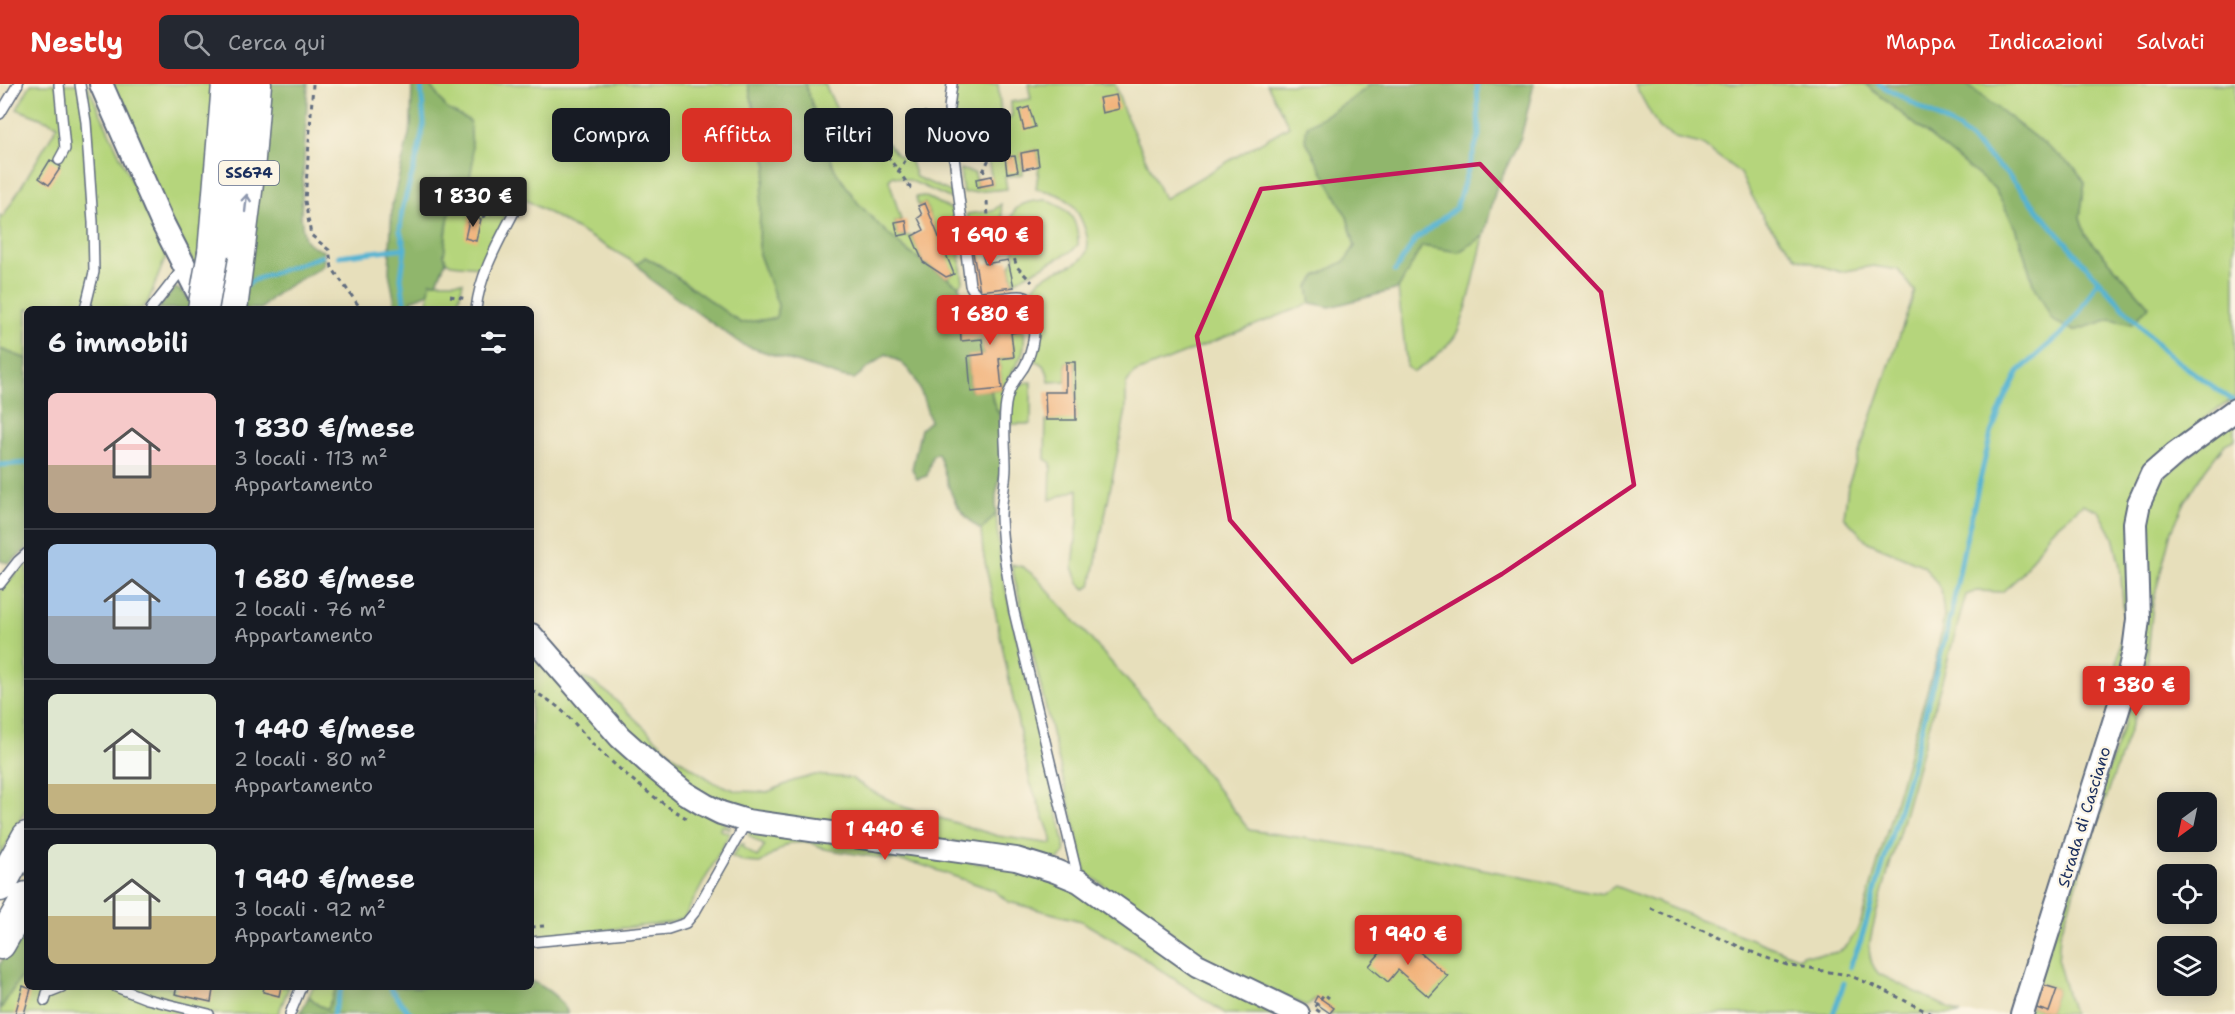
<!DOCTYPE html>
<html lang="it">
<meta charset="utf-8">
<style>
body{margin:0;font-family:"Shantell Sans",sans-serif;background:#242831;color:#f1f3f6;height:100vh;display:flex;flex-direction:column;font-size:22px;white-space:nowrap}
*{box-sizing:border-box;margin:0}
p{font-size:20px;color:#9ea1a6}
.icon{flex:none;width:33px;height:33px;fill:none;stroke:currentColor;stroke-width:2;stroke-linecap:round;stroke-linejoin:round}
.map{position:relative;flex:1;overflow:hidden}
.side{position:absolute;left:24px;top:222px;width:510px;height:684px;display:flex;flex-direction:column;background:#171b24;border-radius:9px;box-shadow:0 3px 15px #0003}
.side>*{flex:none}
.top-card{position:absolute;left:552px;top:24px;width:570px;height:54px;display:flex;gap:12px}
.needle{width:39px;rotate:213deg}
.controls{position:absolute;left:2157px;top:708px;display:grid;gap:12px}
.controls a{display:grid;place-items:center;width:60px;height:60px;border-radius:9px;background:#171b24;box-shadow:0 3px 15px #0003;font-size:30px}
.price{position:absolute;translate:-50% -51px;padding:0 14px;border-radius:6px;background:#d93025;color:#fff;font-size:20px;line-height:39px;filter:drop-shadow(0 2px 3px #0008)}
.price::after{content:'';position:absolute;left:50%;top:36px;width:18px;height:14px;margin-left:-9px;background:inherit;clip-path:polygon(0 0,100% 0,50% 100%)}
.price.active{background:#222;color:#fff}
ul{padding:0;list-style:none}
li{display:flex;align-items:center;gap:18px;height:150px;padding:0 24px}
li+li{border-top:2px solid #363941}
li span{display:grid;place-items:center;flex:none;width:168px;height:120px;border-radius:9px;color:#555}
li>.icon{margin-inline-start:auto}
span .icon{width:72px;height:72px;fill:#fffc;stroke-width:1}
li b{font-size:26px}
h2{display:flex;justify-content:space-between;align-items:center;height:72px;padding:0 24px;font-size:26px}
.chip{padding:0 21px;border-radius:9px;background:#171b24;box-shadow:0 3px 15px #0003;font-size:21px;line-height:54px}
.chip.active{background:#d93025;color:#fff}
header{display:flex;align-items:center;gap:36px;box-sizing:border-box;height:84px;padding:0 30px;background:#d93025;color:#fff}
header strong{font-size:28px}
nav{display:flex;gap:33px;margin-inline-start:auto;font-size:21px}
.search{width:420px;height:54px;background:#242831;display:flex;align-items:center;gap:15px;box-sizing:border-box;padding:0 21px;border-radius:9px;color:#9ea1a6;font-size:22px}
.map>svg:first-child{display:block}
.green{fill:#b5d57c;stroke:#68826d;stroke-width:1.5}
.forest{fill:#90b66c;stroke:#567265;stroke-width:1.5}
.lines{fill:none;stroke-linecap:round;stroke-linejoin:round}
.stream{stroke:#54b3d2;stroke-width:5}
.building{fill:#f2b47d}
.service-casing{stroke:#626d7f;stroke-width:12}
.tertiary-casing{stroke:#626d7f;stroke-width:26}
.trunk-casing{stroke:#626d7f;stroke-width:33}
.path{stroke:#626d7f;stroke-width:3;stroke-dasharray:4.5 4.5;stroke-linecap:butt}
.service{stroke:#fff;stroke-width:9}
.tertiary{stroke:#fff;stroke-width:22}
.trunk{stroke:#fff;stroke-width:30}
.trunk-bridge-casing{stroke:#626d7f;stroke-width:33;stroke-linecap:butt}
.trunk-bridge{stroke:#fff;stroke-width:30}
.oneway{stroke:#8d97ae}
.marked{fill:none;stroke:#c2185b;stroke-width:4.5;stroke-linejoin:round}
.labels{text-anchor:middle;dominant-baseline:central;stroke-width:4.5;stroke-linejoin:round;paint-order:stroke}
.shield{fill:#fcf5e5;stroke:#5e6a86;stroke-width:1.5}
.shield-label{font-size:15px;font-weight:bold;fill:#1b2f5e}
.street-label{font-size:16px;fill:#1b2f5e;stroke:#fcf5e5}
</style>
<header>
<strong>Nestly</strong>
<div class="search"><svg class="icon" aria-label="search" viewBox="0 0 24 24"><circle cx="10" cy="10" r="6"/><path d="M15 15l6 6"/></svg>Cerca qui</div>
<nav><a>Mappa</a><a>Indicazioni</a><a>Salvati</a></nav>
</header>
<div class="map">
<svg width="2235" height="930" viewBox="0 0 2235 930">
<rect width="100%" height="100%" fill="#fcf5e5"/>
<filter id="ink" filterUnits="userSpaceOnUse"><feTurbulence type="fractalNoise" baseFrequency=".0167" numOctaves="2"/><feDisplacementMap in="SourceGraphic" scale="12" xChannelSelector="R" yChannelSelector="G"/><feConvolveMatrix kernelMatrix="1 2 1 2 8 2 1 2 1" color-interpolation-filters="sRGB"/></filter>
<filter id="wash" filterUnits="userSpaceOnUse"><feTurbulence type="fractalNoise" baseFrequency=".008" numOctaves="4" result="noise"/><feDisplacementMap in="SourceGraphic" scale="24" xChannelSelector="R" yChannelSelector="G"/><feGaussianBlur stdDeviation="1.35" result="paint"/><feColorMatrix in="noise" values="0 0 0 0 0 0 0 0 0 0 0 0 0 0 0 0 0 1.4 0 .05"/><feComposite in="paint" operator="in"/></filter>
<g filter="url(#wash)">
<rect width="100%" height="100%" fill="#e7dfbb"/>
<path class="green" d="M31 0H87L166 172 148 218 141 225H27V275L0 265V131L3 133 58 41 17 25Z
M109 0H217L200 191 154 106Z
M429 0H748L767 82 760 119 759 170 778 221 776 234 741 239 661 182 645 173 637 180 521 113 503 112 500 119C512 137 492 161 483 178L479 183 451 180 446 177 444 171 449 128 453 119 459 114 473 77 470 37 447 25Z
M805 0H825L843 39 878 48 898 72 910 75 916 93 951 108 952 115 909 96 893 92 889 96 901 136 895 138 898 152H912L923 178C893 158 849 117 834 84 822 57 814 28 805 0Z
M976 0H998L1001 31 955 39 952 12 956 4Z
M1028 0H1115L1123 25 1164 115 1289 42 1267 0H1372L1305 55 1347 133 1355 163 1345 177 1316 192 1308 203 1311 219 1134 289 1126 301V326L1091 502 1085 505 1079 499 1073 483 1078 437V405L1050 416 1051 379 1045 375 1046 336 1076 335 1075 278H1066V297L1049 298C1048 286 1045 280 1033 276 1037 252 1037 244 1033 221 1032 215 1030 208 1034 203 1050 175 1109 193 1080 133 1072 114 1056 108 1036 105L1039 82 1037 66 1021 69 1023 90 1005 93 1007 105 963 109 960 85 975 89 977 103 993 100 988 76 982 72 960 77 957 53 998 44 1005 41 1012 31 1011 18 1031 15Z
M1711 0H1865L1994 104 2017 146 2033 199 2074 247 2111 235 2132 240 2149 222 2085 150 2080 133 2085 99 1966 0H2235V314L2213 328 2149 380 2131 533 2121 589 2117 581 2124 531 2120 482 2113 453 2099 427 2083 420 2050 448 2020 492 2002 508 1977 507 1966 511 1877 827C1872 848 1862 873 1879 890L1961 930H1330L1332 926 1315 915 1307 922 1217 881 1198 869 1144 829 1086 789 1011 480 1023 483 1036 493 1179 655 1249 746 1415 771 1603 810 1615 802 1800 874 1802 870C1837 871 1843 872 1860 841L1936 576 1944 532 1941 505 1924 482 1868 458 1844 433 1848 401 1915 207 1898 186 1873 182 1840 188 1797 174 1765 136 1739 88 1701 60 1675 54 1658 43 1635 1 1704 2Z
M924 112 953 126 963 197 959 202 946 193 953 190 925 119 918 122 916 113Z
M1046 116C1069 124 1079 136 1078 161L1072 167 1013 198 1010 182 1015 173C1011 138 1001 118 1046 116Z
M1001 120 1003 143 989 159 986 149 970 152 967 130 993 127Z
M1484 152C1478 175 1466 239 1453 255 1442 268 1428 279 1414 288L1407 283 1398 205 1422 162 1459 168Z
M430 198H463L458 219H428Z
M1024 247C1026 273 1019 274 1008 295 1002 307 1002 320 1000 332L993 317 991 306 1002 305 999 275 1014 273 1011 249Z
M1031 298V340H1010C1009 322 1008 299 1031 298Z
M2235 335V355L2225 360 2205 386 2184 420 2170 451 2153 519 2145 600 2060 850 2058 878 2073 930H2027L2030 922 2049 928 2057 905 2037 899 2138 598 2144 433 2163 393Z
M996 430 1001 486 1064 757 1065 769 1058 776 1019 767 747 727 709 715 625 647 578 591 594 599 609 610 674 672 715 699 737 707 768 708 793 697 815 691 851 694 875 709 904 723 998 752 1052 760V755L1030 698 983 468 981 446Z
M27 476V723L0 773V507Z
M531 563 731 745 721 742 720 746 730 749 684 834 669 839 531 854Z
M750 746 1017 785 1083 809 1276 930H1226L1134 868 1081 837 1009 818 993 806 919 780 825 765 810 758 790 759 760 779 744 778 732 773 740 760H744L742 763 757 773 765 762 749 752Z
M27 883V903H289L278 930H0V926Z
M313 903H337L327 925 318 921 309 912Z"/>
<path class="forest" d="M264 0H308L301 132C304 154 301 158 323 167L324 181C301 197 279 203 261 225H243Z
M412 0H429L447 25 470 37 473 77 467 110C444 120 447 149 444 171L446 177 437 198H430L429 209 412 216 413 225H396L389 188 392 121 411 42Z
M748 0H805L835 86 858 119 881 143 907 167 959 202 970 237 960 238 961 256 982 255 984 270 968 273 971 307 991 306 993 318 1000 332 1001 389 996 411V430L981 446C949 422 951 405 938 369L932 372 927 392 917 395 912 385 921 345 930 337C921 307 917 283 886 270L854 295 842 293 743 261 651 196 637 180 645 173 661 182 741 239 776 234 778 221 759 170 760 119 767 82Z
M1372 0H1534L1521 53 1496 105 1484 152 1459 168 1422 162 1398 205 1330 223 1311 219 1308 203 1316 192 1345 177 1355 162 1347 133 1305 55 1307 42 1349 17Z
M1865 0H1966L2075 84 2085 99 2080 133 2085 150 2149 222 2132 240 2111 235 2074 247 2053 237 2033 199 2017 146 1994 104Z
M175 204C184 207 188 214 193 222V225H158Z
M0 265 27 275V465L9 479 0 477Z
M27 836V883L0 926V880Z
M531 897C545 903 563 915 568 930H300L309 912 318 921 327 925 337 903H531Z"/>
<g class="lines">
<path class="stream" d="M1879 0 1960 46 2008 91 2098 196 2166 269 2235 318
M339 172 405 164
M1395 187 1415 156 1456 124 1479 51 1477 0
M246 201 254 196 322 172
M405 225 401 194 405 164 400 147 402 126 418 69 424 40 421 0
M0 381 27 379
M1850 883 1861 856 1912 681 1951 530 1964 464 1991 349 2006 312 2019 287 2061 250 2079 229 2098 196
M389 903 407 926 412 930
M333 930 342 903
M1833 930 1844 899"/>
</g>
<g id="blocks">
<path class="building" d="M1116 11 1119 25 1102 29 1099 14Z
M1029 23 1035 43 1024 46 1019 26Z
M1037 66 1039 82 1023 85 1021 69Z
M1015 72 1018 87 1007 89 1005 73Z
M50 76 61 83 49 101 39 94Z
M992 92 993 100 977 103 976 95Z
M925 119 954 190 946 193 923 178 912 152 924 146 918 134 922 131 918 122Z
M470 132 481 135 476 157 465 154Z
M906 136 908 150 898 152 895 138Z
M987 149 991 168 982 170 985 180 1008 176 1014 203 980 207 970 152Z
M975 215 982 241 1008 239 1006 222 1021 220 1024 247 1011 249 1014 273 999 275 1002 305 971 308 968 272 984 270 982 255 961 257 960 237H970L965 219Z
M1066 278H1075L1076 336H1046L1045 308H1066Z
M1397 849 1448 892 1429 913 1398 886 1388 898 1369 882Z
M2037 899 2057 905 2049 928 2030 922Z
M23 902 31 905 24 930H15Z
M177 903H199L213 906 211 918 175 910Z
M264 903H281L279 912 263 908Z
M1317 912 1334 924 1330 929 1314 918Z"/>
</g>
</g>
<g filter="url(#ink)">
<use href="#blocks" fill-opacity="0" stroke="#626d7f" stroke-width="1.5"/>
<g class="lines">
<defs>
<path id="service" d="M59 0 65 65 59 76
M80 0 86 38 93 138 94 188 85 225
M952 0 949 24 952 57 970 201C984 232 1025 197 1032 221 1037 240 1034 266 1024 283 1017 293 1010 302 1007 315 1002 334 1006 363 1006 383 1006 400 1001 416 1001 433 1002 465 1008 497 1014 528L1078 794
M0 30 18 0
M151 225 184 183
M476 225C480 190 498 159 514 128
M0 500 18 477 27 469
M531 858 668 845 686 839 695 828 747 737
M116 903 147 915 209 930
M45 917 47 909 62 903
M290 930 301 903"/>
<path id="tertiary" d="M101 0 161 136 206 224
M531 551 620 653 657 686 685 709 705 721 721 729 747 737 1016 775 1055 787 1079 797 1197 881 1298 930
M2022 930 2127 597 2134 567 2138 535 2135 439 2139 419 2152 390 2175 370 2235 326"/>
<path id="trunk" d="M213 169 227 0
M232 225 248 99 256 0
M0 802 27 753
M0 860 27 813"/>
</defs>
<use href="#service" class="service-casing"/>
<use href="#tertiary" class="tertiary-casing"/>
<use href="#trunk" class="trunk-casing"/>
<path class="path" d="M313 0 305 117 311 151 329 166 332 184 361 225
M1099 0H1102
M869 41 874 53 912 106
M898 88C911 66 924 54 925 27
M983 88 995 62 1000 37
M987 117 989 149
M482 133 502 124
M1009 158 1017 183 1032 198
M450 212 467 215
M531 607C566 622 575 643 600 667 627 692 656 717 688 735
M1651 824 1761 872 1790 882 1849 891 1890 909 1931 930
M531 843 544 842
M1320 928 1314 924 1324 910 1329 914"/>
<use href="#service" class="service"/>
<use href="#tertiary" class="tertiary"/>
<use href="#trunk" class="trunk"/>
<defs>
<path id="trunk-bridge" d="M203 225 213 169"/>
</defs>
<use href="#trunk-bridge" class="trunk-bridge-casing"/>
<use href="#trunk-bridge" class="trunk-bridge"/>
</g>
<defs><path id="oneway-shaft" d="M-6 0H5M1.5-3L5.5 0L1.5 3" fill="none" stroke-width="1.6" stroke-linecap="round" stroke-linejoin="round" transform="scale(1.5)"/></defs>
<use class="oneway" href="#oneway-shaft" transform="translate(246 119) rotate(-84)"/>
</g>
<path class="marked" d="M1480 80 1601 208 1634 401 1502 490 1352 578 1230 436 1197 252 1261 105Z"/>
<g class="labels">
<rect class="shield" x="219" y="77" width="60" height="24" rx="4.5"/>
<g class="shield-label">
<text x="249" y="89">SS674</text>
</g>
<g class="street-label">
<text transform="translate(2084 733) rotate(-73)">Strada di Casciano</text>
</g>
</g>
</svg>
<div class="controls">
<a><svg class="needle" viewBox="-14 -14 28 28"><path d="M0-13l5 13h-10z" fill="#e53935"/><path d="M0 13l5-13h-10z" fill="#9ea1a6"/></svg></a>
<a><svg class="icon" aria-label="locate" viewBox="0 0 24 24"><circle cx="12" cy="12" r="6"/><path d="M12 2v4M12 18v4M2 12h4M18 12h4"/></svg></a>
<a><svg class="icon" aria-label="layers" viewBox="0 0 24 24"><path d="M12 4l9 5-9 5-9-5zM3 14l9 5 9-5"/></svg></a>
</div>
<b class="price active" style="left:473px;top:144px">1 830 €</b>
<b class="price" style="left:990px;top:183px">1 690 €</b>
<b class="price" style="left:990px;top:262px">1 680 €</b>
<b class="price" style="left:2136px;top:633px">1 380 €</b>
<b class="price" style="left:885px;top:777px">1 440 €</b>
<b class="price" style="left:1408px;top:882px">1 940 €</b>
<div class="top-card">
<a class="chip">Compra</a>
<a class="chip active">Affitta</a>
<a class="chip">Filtri</a>
<a class="chip">Nuovo</a>
</div>
<section class="side">
<h2>6 immobili<svg class="icon" aria-label="filters" viewBox="0 0 24 24"><path d="M4 7h16M4 17h16"/><circle cx="9" cy="7" r="2"/><circle cx="15" cy="17" r="2"/></svg></h2>
<ul>
<li><span style="background:linear-gradient(#f6c9c9 60%,#b9a48a 0)"><svg class="icon" aria-label="home" viewBox="0 0 24 24"><path d="M3 11l9-7 9 7M6 9v11h12V9"/></svg></span><div><b>1 830 €/mese</b><p>3 locali · 113 m²</p><p>Appartamento</p></div></li>
<li><span style="background:linear-gradient(#a9c7e8 60%,#9aa5b1 0)"><svg class="icon" aria-label="home" viewBox="0 0 24 24"><path d="M3 11l9-7 9 7M6 9v11h12V9"/></svg></span><div><b>1 680 €/mese</b><p>2 locali · 76 m²</p><p>Appartamento</p></div></li>
<li><span style="background:linear-gradient(#dfe7d0 75%,#c2b280 0)"><svg class="icon" aria-label="home" viewBox="0 0 24 24"><path d="M3 11l9-7 9 7M6 9v11h12V9"/></svg></span><div><b>1 440 €/mese</b><p>2 locali · 80 m²</p><p>Appartamento</p></div></li>
<li><span style="background:linear-gradient(#dfe7d0 60%,#c2b280 0)"><svg class="icon" aria-label="home" viewBox="0 0 24 24"><path d="M3 11l9-7 9 7M6 9v11h12V9"/></svg></span><div><b>1 940 €/mese</b><p>3 locali · 92 m²</p><p>Appartamento</p></div></li>
</ul>
</section>
</div>
